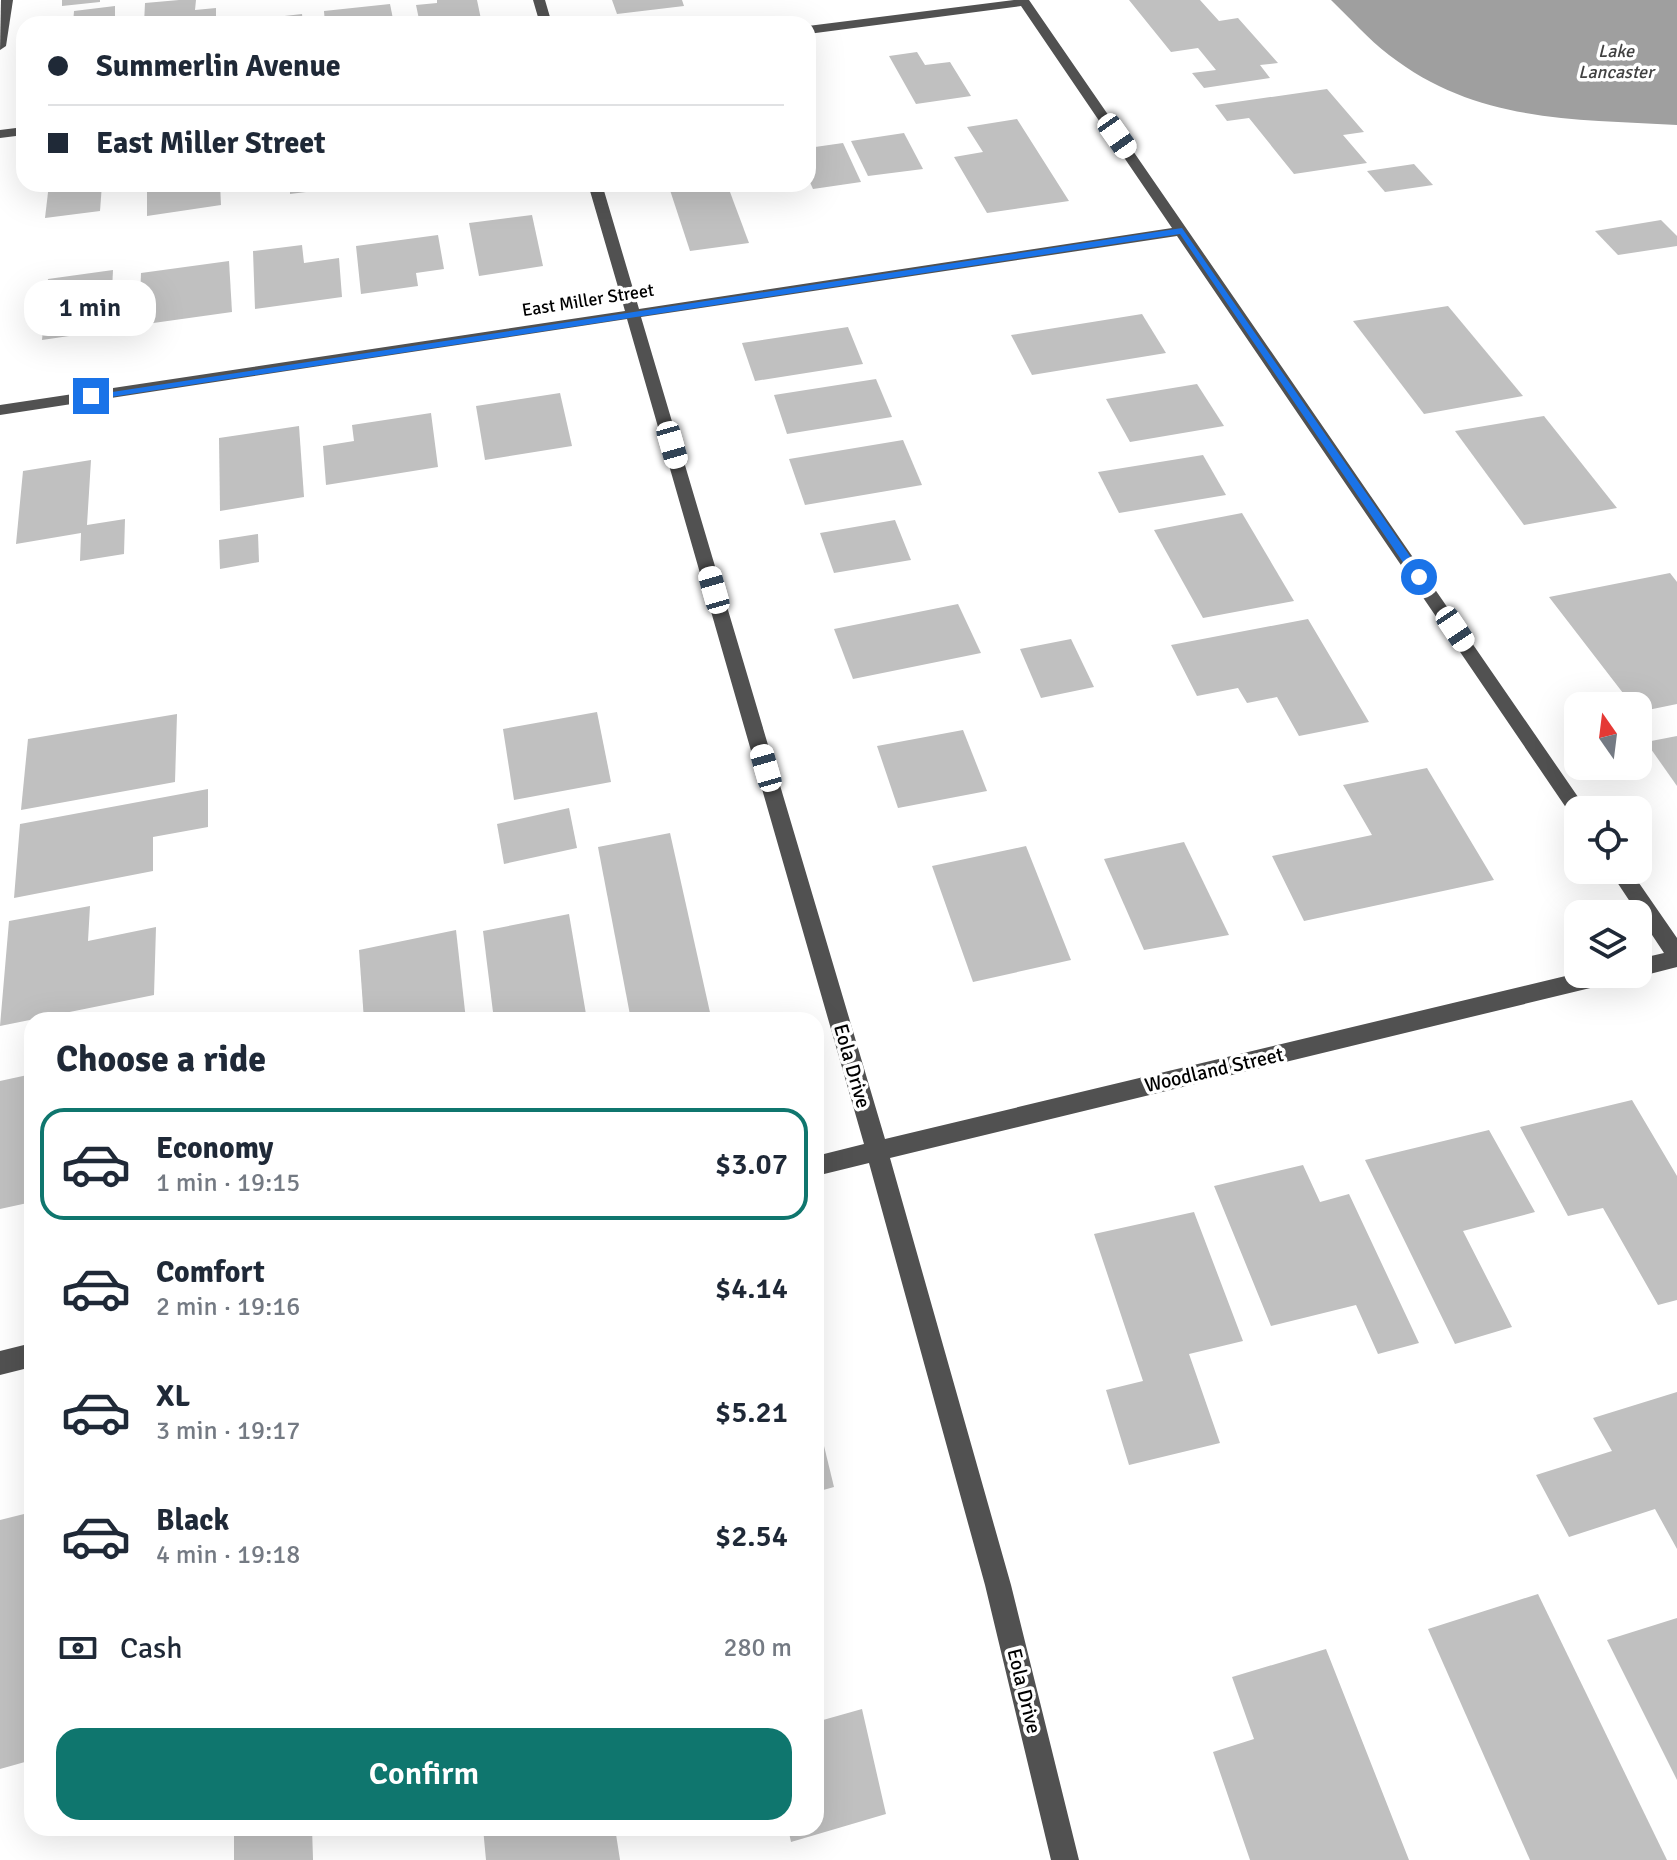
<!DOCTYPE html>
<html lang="en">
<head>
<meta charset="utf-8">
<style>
	:root { --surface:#fff; --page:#f6f6f7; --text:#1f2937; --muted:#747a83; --line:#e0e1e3; --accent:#0f766e }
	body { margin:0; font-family:Signika,sans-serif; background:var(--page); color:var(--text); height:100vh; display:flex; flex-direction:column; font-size:30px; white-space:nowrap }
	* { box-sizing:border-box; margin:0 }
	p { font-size:26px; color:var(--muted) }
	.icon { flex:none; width:44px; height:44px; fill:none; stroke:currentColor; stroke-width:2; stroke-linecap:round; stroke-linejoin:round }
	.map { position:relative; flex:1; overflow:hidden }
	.side { position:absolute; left:24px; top:1012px; width:800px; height:824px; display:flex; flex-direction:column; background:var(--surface); border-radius:24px; box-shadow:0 8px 32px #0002 }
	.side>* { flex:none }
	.top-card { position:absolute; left:16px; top:16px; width:800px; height:176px; border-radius:24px; box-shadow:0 8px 32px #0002; display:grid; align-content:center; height:176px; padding:0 32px; background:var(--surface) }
	.needle { width:52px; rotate:346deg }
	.fabs { position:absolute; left:1564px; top:692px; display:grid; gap:16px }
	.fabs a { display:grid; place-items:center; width:88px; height:88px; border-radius:16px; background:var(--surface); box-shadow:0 8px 32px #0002; font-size:40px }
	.end { position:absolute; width:36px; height:36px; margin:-18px; border:10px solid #1a73e8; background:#fff; box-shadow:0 0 0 4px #fff }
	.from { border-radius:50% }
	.bubble { position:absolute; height:56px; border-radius:24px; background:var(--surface); box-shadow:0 8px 32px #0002; font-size:26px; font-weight:600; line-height:56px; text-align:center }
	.car { position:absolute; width:24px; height:48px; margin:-24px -12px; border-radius:10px; box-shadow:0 0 6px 2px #0007; background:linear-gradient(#fff 24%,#345 0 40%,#fff 0 76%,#345 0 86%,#fff 0) }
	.top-card b { display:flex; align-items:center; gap:28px; height:76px; font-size:30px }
	.top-card b+b { border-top:2px solid var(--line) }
	.top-card i { width:20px; height:20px; background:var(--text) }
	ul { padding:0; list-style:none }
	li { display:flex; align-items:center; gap:24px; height:112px; margin:0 16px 12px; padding:0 16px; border:4px solid transparent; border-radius:24px }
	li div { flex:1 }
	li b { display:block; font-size:30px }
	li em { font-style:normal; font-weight:600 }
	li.active { border-color:var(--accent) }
	li>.icon { width:72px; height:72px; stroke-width:1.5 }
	h2 { padding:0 32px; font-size:36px; line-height:96px }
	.pay { display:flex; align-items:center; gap:20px; height:88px; padding:0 32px; font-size:30px }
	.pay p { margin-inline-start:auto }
	.primary-button { display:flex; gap:16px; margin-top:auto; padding:16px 32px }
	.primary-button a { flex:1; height:92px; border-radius:24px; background:var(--accent); color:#fff; font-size:32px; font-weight:600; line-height:92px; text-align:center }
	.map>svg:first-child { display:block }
	.water { fill:#9f9f9f }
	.building { fill:#c0c0c0 }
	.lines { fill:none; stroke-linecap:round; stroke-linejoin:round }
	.minor { fill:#515151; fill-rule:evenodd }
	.route { fill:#1a73e8 }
	.labels { text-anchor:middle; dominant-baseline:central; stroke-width:7; stroke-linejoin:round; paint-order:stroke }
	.far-water-label { font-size:18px; font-style:italic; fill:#404040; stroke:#fff }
	.far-street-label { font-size:18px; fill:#000; stroke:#fff }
	.street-label { font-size:20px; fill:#000; stroke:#fff }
</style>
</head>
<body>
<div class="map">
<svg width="1677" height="1860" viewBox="0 0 1677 1860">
	<rect width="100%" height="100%" fill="#fff"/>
	<path class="water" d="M1331 0H1677V125C1573 119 1477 123 1389 55 1368 39 1350 18 1331 0Z"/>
	<g class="building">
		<path d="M62 0H100V2L62 6Z"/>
		<path d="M179 0H196L195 10 216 8V24H144L145 3Z"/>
		<path d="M437 0H477L482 24H420L416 5 437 3Z"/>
		<path d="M612 0H682L684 6 617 14Z"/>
		<path d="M1129 0H1200L1219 21 1238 18 1278 63 1260 65 1270 78 1204 88 1192 73 1216 70 1198 48 1171 52Z"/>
		<path d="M390 4 394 24H325L324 11Z"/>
		<path d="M115 6V22L73 24 74 11Z"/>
		<path d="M302 14 303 24H240V21Z"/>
		<path d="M917 52 925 65 950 62 971 96 916 104 889 56Z"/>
		<path d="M1327 89 1364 132 1343 135 1367 163 1294 174 1249 118 1227 121 1215 105Z"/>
		<path d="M1017 119 1069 201 987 213 954 157 983 152 967 127Z"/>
		<path d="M904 133 923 169 868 176 851 141Z"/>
		<path d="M843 143 861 182 813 189 808 178V148Z"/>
		<path d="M1414 164 1433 185 1385 192 1367 171Z"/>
		<path d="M49 184H102L100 211 45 218Z"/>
		<path d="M147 184H220L221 205 147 216Z"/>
		<path d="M290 184H329L330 189 290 194Z"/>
		<path d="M668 184H727L749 243 690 251Z"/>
		<path d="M532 215 543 266 479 276 469 223Z"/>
		<path d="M1661 220 1677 236V246L1618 255 1595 231Z"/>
		<path d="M438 235 444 269 416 273 418 286 361 294 356 246Z"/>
		<path d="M302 245 304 263 339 258 342 297 255 309 253 251Z"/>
		<path d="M229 261 232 312 139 325 141 273Z"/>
		<path d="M113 270 110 330 42 340 48 279Z"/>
		<path d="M1448 306 1523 396 1424 414 1353 321Z"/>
		<path d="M1142 314 1166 353 1032 375 1011 335Z"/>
		<path d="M848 327 863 364 755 381 742 343Z"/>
		<path d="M876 379 892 417 787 434 774 395Z"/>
		<path d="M1197 384 1224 426 1130 442 1106 399Z"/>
		<path d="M560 393 572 446 485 460 476 406Z"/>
		<path d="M431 413 438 467 326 485 323 446 354 441 352 425Z"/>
		<path d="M1544 416 1617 508 1524 525 1455 431Z"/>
		<path d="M299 426 304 497 220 511 219 438Z"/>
		<path d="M903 440 922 485 805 505 789 459Z"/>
		<path d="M1203 455 1226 495 1119 513 1098 472Z"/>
		<path d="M91 460 87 525 125 519 124 554 80 561 81 533 16 544 23 471Z"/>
		<path d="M1242 513 1294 601 1203 618 1154 530Z"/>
		<path d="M895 520 911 560 834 573 820 533Z"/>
		<path d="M258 534 259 562 220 569 219 540Z"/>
		<path d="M1670 573 1677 582V704L1638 712V706H1633L1549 597Z"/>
		<path d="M958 604 981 653 853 679 834 629Z"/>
		<path d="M1308 619 1369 722 1299 736 1277 697 1247 703 1238 688 1197 696 1171 645Z"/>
		<path d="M1071 639 1094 687 1041 698 1020 649Z"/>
		<path d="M597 712 611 782 514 800 503 729Z"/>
		<path d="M177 714 175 782 21 810 28 739Z"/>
		<path d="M963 730 987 791 898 808 877 746Z"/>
		<path d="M1677 736V786L1646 742Z"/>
		<path d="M1427 768 1494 880 1304 921 1272 856 1372 835 1343 785Z"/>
		<path d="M208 789V827L153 837V871L14 898 20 824Z"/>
		<path d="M569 808 577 848 504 864 497 824Z"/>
		<path d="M670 833 711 1017 697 1020H631L598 847Z"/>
		<path d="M1184 842 1229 935 1144 950 1104 859Z"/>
		<path d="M1026 846 1071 960 973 982 932 866Z"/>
		<path d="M90 906 88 941 156 927 154 995 0 1026 9 921Z"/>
		<path d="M569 914 587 1020H494L483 931Z"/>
		<path d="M456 930 466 1020H364L359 950Z"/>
		<path d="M32 1074V1202L0 1209V1081Z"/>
		<path d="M1632 1100 1677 1176V1300L1658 1305 1603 1208 1568 1216 1520 1127Z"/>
		<path d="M1489 1130 1535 1212 1463 1231 1512 1327 1455 1344 1365 1160Z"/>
		<path d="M1303 1165 1320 1202 1349 1194 1419 1343 1378 1354 1356 1305 1271 1326 1214 1186Z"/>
		<path d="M1194 1212 1243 1341 1189 1354 1220 1443 1129 1465 1106 1390 1143 1381 1094 1234Z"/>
		<path d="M1677 1392V1549L1655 1509 1569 1537 1536 1475 1612 1451 1593 1418Z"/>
		<path d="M816 1413 834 1487 816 1492Z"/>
		<path d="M32 1512V1760L0 1769V1520Z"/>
		<path d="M1538 1594 1667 1860H1530L1428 1629Z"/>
		<path d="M1677 1618V1780L1607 1640Z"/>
		<path d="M1326 1649 1409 1860H1250L1213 1752 1254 1739 1232 1677Z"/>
		<path d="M862 1709 886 1814 791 1842 788 1828H816V1722Z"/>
		<path d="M234 1828H312L313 1860H234Z"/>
		<path d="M483 1828H615L620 1860H486Z"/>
	</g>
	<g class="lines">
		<g class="minor">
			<path d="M1 0H13L6 46 0 50Z"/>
			<path d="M533 0H545L552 24H540Z"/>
			<path d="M1014 0H1029L1587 810H1578V818L1571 815 1177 236 641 317 885 1139 1578 973 1621 974 1618 980 1611 983 890 1158 1011 1585 1079 1860H1051L985 1585 869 1163 816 1176V1156L864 1144 627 319 0 415V405L625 311 588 184H602L639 309 1172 228 1021 6 808 34V26Z"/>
			<path d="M24 127V135L0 138V130Z"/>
			<path d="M1609 870H1630L1677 938V967L1638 977 1631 974H1638V959L1664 953Z"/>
			<path d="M32 1343V1367L0 1375V1351Z"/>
		</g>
	</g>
	<path class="route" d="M1182 228 1423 575V580H1415L1180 234 91 400 86 396Z"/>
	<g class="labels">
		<g class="far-water-label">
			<text x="1616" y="51">Lake<tspan x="1616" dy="21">Lancaster</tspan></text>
		</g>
		<g class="far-street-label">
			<text transform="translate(588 300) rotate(-9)">East Miller Street</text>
		</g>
		<g class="street-label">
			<text transform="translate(852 1066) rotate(74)">Eola Drive</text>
			<text transform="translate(1214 1070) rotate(-13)">Woodland Street</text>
			<text transform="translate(1024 1691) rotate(76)">Eola Drive</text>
		</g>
	</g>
</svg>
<div class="fabs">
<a><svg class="needle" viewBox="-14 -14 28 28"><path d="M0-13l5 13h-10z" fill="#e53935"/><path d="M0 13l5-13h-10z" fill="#747a83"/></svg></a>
<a><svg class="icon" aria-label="locate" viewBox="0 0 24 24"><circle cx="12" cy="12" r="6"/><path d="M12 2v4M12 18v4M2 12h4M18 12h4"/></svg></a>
<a><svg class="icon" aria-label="layers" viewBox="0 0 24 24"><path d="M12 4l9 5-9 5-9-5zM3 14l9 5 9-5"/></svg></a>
</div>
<i class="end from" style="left:1419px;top:577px"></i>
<i class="end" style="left:91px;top:396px"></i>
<div class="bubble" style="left:24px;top:280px;width:132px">1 min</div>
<i class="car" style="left:1117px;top:136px;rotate:145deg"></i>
<i class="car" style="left:672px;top:445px;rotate:164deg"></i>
<i class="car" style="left:714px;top:590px;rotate:344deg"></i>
<i class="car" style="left:1455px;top:629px;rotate:146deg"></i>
<i class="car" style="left:766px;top:768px;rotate:344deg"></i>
<div class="top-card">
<b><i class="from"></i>Summerlin Avenue</b>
<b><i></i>East Miller Street</b>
</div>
<section class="side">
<h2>Choose a ride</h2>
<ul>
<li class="active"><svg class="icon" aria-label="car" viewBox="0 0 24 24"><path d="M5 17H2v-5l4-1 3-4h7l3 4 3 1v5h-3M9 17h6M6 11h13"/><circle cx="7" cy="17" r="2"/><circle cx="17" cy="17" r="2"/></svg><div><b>Economy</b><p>1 min · 19:15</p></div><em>$3.07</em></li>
<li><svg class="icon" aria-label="car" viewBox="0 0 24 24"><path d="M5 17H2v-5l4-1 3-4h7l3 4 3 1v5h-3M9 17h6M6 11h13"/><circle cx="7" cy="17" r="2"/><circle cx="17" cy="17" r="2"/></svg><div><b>Comfort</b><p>2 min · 19:16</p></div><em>$4.14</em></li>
<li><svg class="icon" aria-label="car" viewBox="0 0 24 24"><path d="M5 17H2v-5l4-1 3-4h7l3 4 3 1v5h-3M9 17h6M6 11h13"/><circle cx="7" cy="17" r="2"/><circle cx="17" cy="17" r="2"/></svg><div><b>XL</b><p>3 min · 19:17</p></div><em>$5.21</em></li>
<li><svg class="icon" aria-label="car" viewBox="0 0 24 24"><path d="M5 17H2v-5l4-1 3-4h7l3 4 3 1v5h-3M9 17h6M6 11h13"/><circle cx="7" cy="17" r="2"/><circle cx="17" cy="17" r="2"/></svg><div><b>Black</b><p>4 min · 19:18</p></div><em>$2.54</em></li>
</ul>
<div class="pay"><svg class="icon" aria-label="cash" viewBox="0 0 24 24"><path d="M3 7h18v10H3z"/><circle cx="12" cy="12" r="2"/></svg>Cash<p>280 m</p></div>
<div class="primary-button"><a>Confirm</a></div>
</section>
</div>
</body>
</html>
